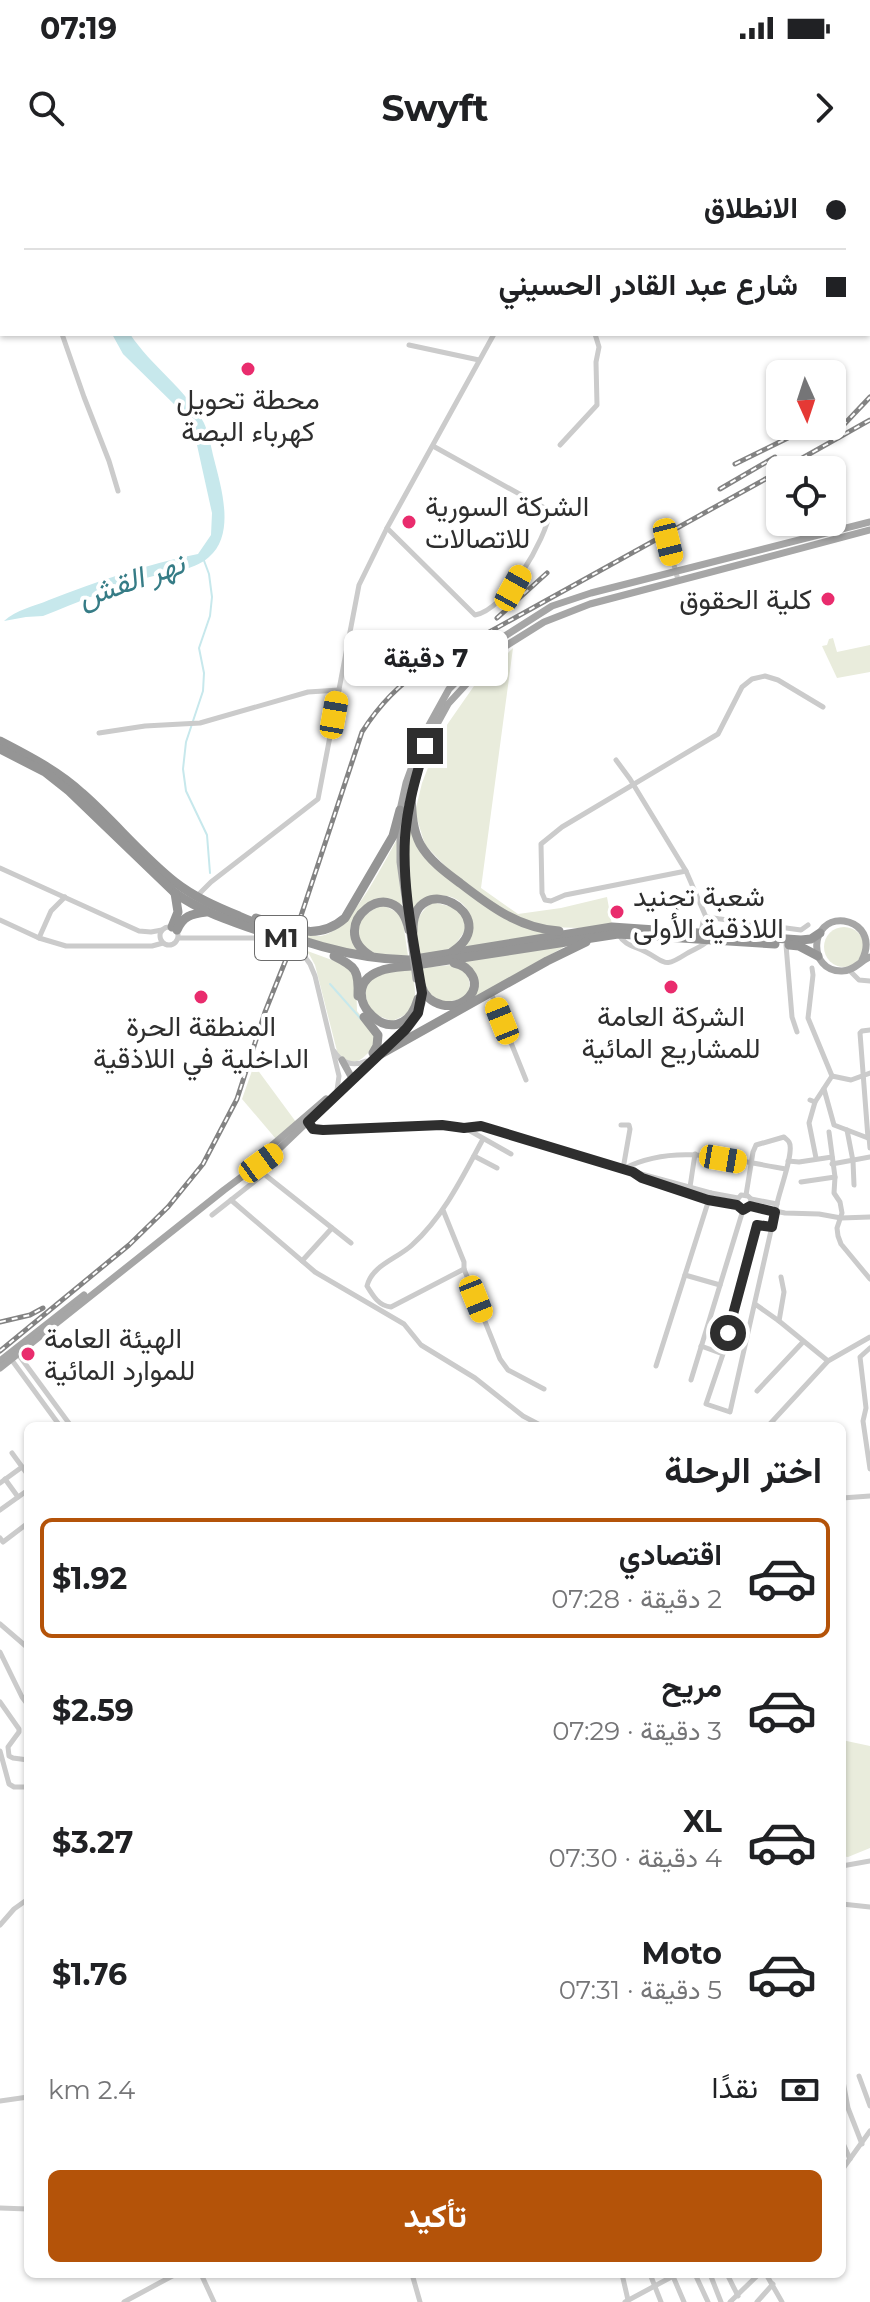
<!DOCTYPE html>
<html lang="ar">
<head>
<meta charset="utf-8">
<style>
	:root { --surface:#fff; --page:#f2f2f2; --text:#202124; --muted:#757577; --line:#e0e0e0; --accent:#b45309 }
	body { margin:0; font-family:Montserrat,Vazirmatn,sans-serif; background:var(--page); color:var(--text); direction:rtl; height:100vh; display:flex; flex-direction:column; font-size:30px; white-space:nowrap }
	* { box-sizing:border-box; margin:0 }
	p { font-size:26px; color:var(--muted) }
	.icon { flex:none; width:44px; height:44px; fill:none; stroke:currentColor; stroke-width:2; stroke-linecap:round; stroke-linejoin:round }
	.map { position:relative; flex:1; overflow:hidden; direction:ltr }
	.details { position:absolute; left:24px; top:1262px; width:822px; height:856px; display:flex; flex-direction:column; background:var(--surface); border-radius:12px; box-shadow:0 2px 6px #0004; direction:rtl }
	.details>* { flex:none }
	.guide { position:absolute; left:0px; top:0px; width:870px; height:176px; box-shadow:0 2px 6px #0004; direction:rtl; display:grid; align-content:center; height:176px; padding:0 24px; background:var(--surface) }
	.needle { width:52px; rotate:177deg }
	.fabs { position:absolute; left:766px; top:200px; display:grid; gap:16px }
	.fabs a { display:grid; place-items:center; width:80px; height:80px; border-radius:12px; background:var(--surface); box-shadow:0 2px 6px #0004; font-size:40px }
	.end { position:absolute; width:36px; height:36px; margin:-18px; border:10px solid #2e2e2e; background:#fff; box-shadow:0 0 0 4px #fff }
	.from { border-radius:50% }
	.bubble { position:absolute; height:56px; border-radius:12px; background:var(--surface); box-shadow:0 2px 6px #0004; font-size:26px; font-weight:700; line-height:56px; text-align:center; direction:rtl }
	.car { position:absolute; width:24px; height:48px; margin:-24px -12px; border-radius:10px; box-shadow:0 0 6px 2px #0007; background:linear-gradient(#f5c518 24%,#345 0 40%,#f5c518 0 76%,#345 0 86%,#f5c518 0) }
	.guide b { display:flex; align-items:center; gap:28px; height:76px; font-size:30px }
	.guide b+b { border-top:2px solid var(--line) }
	.guide i { width:20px; height:20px; background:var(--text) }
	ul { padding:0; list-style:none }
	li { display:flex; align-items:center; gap:24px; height:120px; margin:0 16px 12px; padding:0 8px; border:4px solid transparent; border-radius:12px }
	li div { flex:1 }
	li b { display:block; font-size:30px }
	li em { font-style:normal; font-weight:700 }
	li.selected { border-color:var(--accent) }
	li>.icon { width:72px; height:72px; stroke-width:1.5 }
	h2 { padding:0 24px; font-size:36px; line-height:96px }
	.pay { display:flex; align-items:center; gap:20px; height:88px; padding:0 24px; font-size:30px }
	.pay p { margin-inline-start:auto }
	.button { display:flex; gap:16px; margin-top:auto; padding:16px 24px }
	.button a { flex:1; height:92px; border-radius:12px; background:var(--accent); color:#fff; font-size:32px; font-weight:700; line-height:92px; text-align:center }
	.status { display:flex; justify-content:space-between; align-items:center; height:56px; padding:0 40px; background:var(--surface); direction:ltr }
	.status svg { height:22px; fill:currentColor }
	header { display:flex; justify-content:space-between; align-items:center; height:104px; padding:0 24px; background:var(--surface); font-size:36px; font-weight:700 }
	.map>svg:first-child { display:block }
	.green { fill:#e9ecdc }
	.water { fill:#c7e8ec }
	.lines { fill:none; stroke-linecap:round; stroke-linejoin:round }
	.stream { stroke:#c7e8ec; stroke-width:2 }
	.minor { stroke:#cbcbcb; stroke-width:5 }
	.major { stroke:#a6a6a6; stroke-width:7 }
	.highway { stroke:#959595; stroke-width:9 }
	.rail-casing { stroke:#838383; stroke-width:5 }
	.rail { stroke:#fff; stroke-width:2; stroke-dasharray:6; stroke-linecap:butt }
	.major-bridge { stroke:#a6a6a6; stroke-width:7 }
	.route { stroke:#2e2e2e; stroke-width:10 }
	.poi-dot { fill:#e92c6d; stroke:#fff; stroke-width:3 }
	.labels { text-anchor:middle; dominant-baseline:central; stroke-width:8; stroke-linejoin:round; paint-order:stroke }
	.shield { fill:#fff; stroke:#6d6d6d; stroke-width:2 }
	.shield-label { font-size:26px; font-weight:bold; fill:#2e2e2e }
	.poi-label { font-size:28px; fill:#2e2e2e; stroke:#fff }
	.water-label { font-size:30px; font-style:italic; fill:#367c86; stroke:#fff }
</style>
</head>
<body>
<div class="status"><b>07:19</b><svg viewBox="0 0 49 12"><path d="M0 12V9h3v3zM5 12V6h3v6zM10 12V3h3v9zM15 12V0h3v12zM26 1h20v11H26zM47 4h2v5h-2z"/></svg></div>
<header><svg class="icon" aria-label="forward" viewBox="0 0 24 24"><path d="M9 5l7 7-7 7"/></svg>Swyft<svg class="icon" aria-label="search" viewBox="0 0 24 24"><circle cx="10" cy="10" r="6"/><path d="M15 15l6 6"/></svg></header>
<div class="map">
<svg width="870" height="2142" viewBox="0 0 870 2142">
	<rect width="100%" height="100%" fill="#fff"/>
	<g class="green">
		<path d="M833 478 837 492 870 485V512L837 518 822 486 827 485 829 479Z"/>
		<path d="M513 488 481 728 518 754 561 748 607 737 612 765 579 768 550 767 521 760 505 752 450 711 425 685 415 652 422 623 442 572 474 526Z"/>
		<path d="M409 658 416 680 489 749 511 762 557 774 460 789C463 781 468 773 470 764 473 749 456 734 441 736 432 737 421 748 413 754L407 698Z"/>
		<path d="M399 676 398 707 402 746 368 743C350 758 343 773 360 793L341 789 270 765C285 769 303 776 319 776 350 775 384 701 399 676Z"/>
		<path d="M432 742 461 749 466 769 453 788 419 796C416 770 411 760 432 742Z"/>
		<path d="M385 746 402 755 408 796 369 793 358 778V760L377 747Z"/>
		<circle cx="844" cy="787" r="20"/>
		<path d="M571 783 468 841 476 827 460 801Z"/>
		<path d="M302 789 351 807 356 819 357 851 374 872V887C361 900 356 908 338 895L315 805 309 794Z"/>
		<path d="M451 805 466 811C476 837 465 840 441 842L424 829 421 808Z"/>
		<path d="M412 809C416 837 421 850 392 861L371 853C369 847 366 840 366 834 364 810 397 811 412 809Z"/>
		<path d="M254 905 296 962 276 979 242 939Z"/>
		<path d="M842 1580 870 1586V1688L848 1697 842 1696Z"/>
	</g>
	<path class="water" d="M112 174H130C151 206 186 229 204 263 209 274 211 287 214 299 221 327 236 374 209 397 192 412 166 412 146 418 111 427 77 443 43 456L26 457 4 461C17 449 33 447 49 440 98 421 147 404 198 394L211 375 212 353 195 276 182 252 123 194Z"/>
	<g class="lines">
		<g class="stream">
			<path d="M203 398 209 414 212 437 210 456 199 488 204 513 203 531 186 582 183 609 186 631 207 675 210 713"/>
			<path d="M330 824 361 859"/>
		</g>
		<g class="minor">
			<path d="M287 0 288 2"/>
			<path d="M541 0 542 2"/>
			<path d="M591 0V2"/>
			<path d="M838 0V2"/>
			<path d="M846 0V2"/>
			<path d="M377 2 388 0"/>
			<path d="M0 44 2 43"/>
			<path d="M868 110H870"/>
			<path d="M868 167 870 172"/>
			<path d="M62 174 84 237 109 301 118 331"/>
			<path d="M409 185 479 200"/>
			<path d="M560 285 597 245 596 202 599 187 595 174"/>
			<path d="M387 368 475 455C505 450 546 380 550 351L433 286"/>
			<path d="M668 382 678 420"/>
			<path d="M99 573 145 566 200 563 308 532 339 530"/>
			<path d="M616 600 630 619 686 711 706 757 703 762 701 773"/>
			<path d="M0 708 139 771 151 772 162 770"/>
			<path d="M686 711 565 735 551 741 545 740 542 733 541 684 562 667 718 574 742 527 752 519 765 516 778 520 823 547"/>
			<path d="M198 735 211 722 318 639 359 425 387 368 494 174"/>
			<path d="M706 757 801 770 808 765"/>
			<path d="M0 760 39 778 66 786H152L163 783"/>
			<circle cx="169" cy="776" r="9"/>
			<path d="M619 775C625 786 635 786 646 792 667 803 664 808 686 794 694 789 702 787 709 780"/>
			<path d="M39 778 51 751 65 737"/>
			<path d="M179 778H258L302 793 310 804 315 816 339 916 337 930"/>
			<path d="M786 785 792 857 797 872"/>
			<path d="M812 808 813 815 808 858 832 916"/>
			<path d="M849 810 859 820 870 821"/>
			<path d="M491 833 526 920"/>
			<path d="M334 891C341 903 353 907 366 901"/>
			<path d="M824 929 834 965 868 978"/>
			<path d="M810 940 815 942 832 916 851 920 870 913"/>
			<path d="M815 942 809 963 816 998"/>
			<path d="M308 962 313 969 323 970 481 966 623 1009C675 982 731 1000 786 1009"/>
			<path d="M621 965H629L630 969 623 1009 711 1033 738 1038"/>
			<path d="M465 968 511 994"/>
			<path d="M847 970 853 1001 854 1025"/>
			<path d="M869 977 870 988"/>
			<path d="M868 978 860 873 862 871 870 870"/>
			<path d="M474 996 497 1008"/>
			<path d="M788 1001 799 1002 832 997"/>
			<path d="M832 1004 870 997"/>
			<path d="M635 1013 642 1018 708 1040 737 1045 743 1050 750 1046 751 1039 748 1036 741 1035 737 1040V1045"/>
			<path d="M835 1017 834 1033 840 1042 842 1053 837 1068 838 1076 841 1084 870 1119"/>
			<path d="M801 1022 835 1017 829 972"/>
			<path d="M690 1027 695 994"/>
			<path d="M746 1035 753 992 756 985 784 977C786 979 788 980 789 982 795 991 779 1032 777 1044L730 1252 706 1244 723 1194 757 1065 772 1067"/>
			<path d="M751 1039 777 1044"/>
			<path d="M231 1040 315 1112 404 1164 421 1185 475 1218 523 1256 542 1266"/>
			<path d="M750 1046 785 1053 819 1054 841 1058 870 1057"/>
			<path d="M443 1050 464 1102V1109L391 1147C379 1146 373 1136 367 1126 372 1105 397 1099 412 1085 444 1056 463 1016 483 979"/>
			<path d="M212 1055 264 1014 351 1083"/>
			<path d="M302 1101 332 1068"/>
			<path d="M464 1109 500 1199 508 1210 544 1229"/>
			<path d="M685 1115 720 1125"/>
			<path d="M755 1144 779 1161 828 1201"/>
			<path d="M779 1161 784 1132 781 1117"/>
			<path d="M701 1186 723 1194"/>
			<path d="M870 1188 860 1197 866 1248 863 1261 870 1309"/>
			<path d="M18 1194 71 1266"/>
			<path d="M11 1199 60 1266"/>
			<path d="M656 1206 711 1033"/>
			<path d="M691 1220 743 1050"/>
			<path d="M757 1231 803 1182"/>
			<path d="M768 1266 828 1201 870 1177"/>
			<path d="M12 1293 28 1315"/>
			<path d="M5 1319 18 1337"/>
			<path d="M0 1323 22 1307"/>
			<path d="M842 1338 870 1336"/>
			<path d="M0 1350 28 1330"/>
			<path d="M0 1378 3 1382 28 1363"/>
			<path d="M0 1464 28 1488"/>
			<path d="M0 1492 22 1537 28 1545"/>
			<path d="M0 1542 19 1569V1572L8 1587 9 1596 13 1598 28 1600"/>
			<path d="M0 1591 9 1624 14 1627H28"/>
			<path d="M842 1706 870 1701"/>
			<path d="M842 1744 870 1747"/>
			<path d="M0 1765 14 1749 28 1739"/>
			<path d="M842 1916 848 1948 862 1984"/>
			<path d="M859 1916 870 1946"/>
			<path d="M0 1941 28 1937"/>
			<path d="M842 1981 850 1999"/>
			<path d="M842 2010 870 1971"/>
			<path d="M0 2048 28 2049"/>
			<path d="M201 2114 214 2142"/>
			<path d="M412 2114 420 2142"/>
			<path d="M622 2114 628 2140"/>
			<path d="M650 2114 661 2142"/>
			<path d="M672 2114 684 2142"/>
			<path d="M695 2114 708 2142"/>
			<path d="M710 2114 721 2142"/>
			<path d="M727 2114 738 2136"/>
			<path d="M766 2114 782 2142"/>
			<path d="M124 2142 176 2114"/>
			<path d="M625 2142 677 2114"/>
			<path d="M730 2142 759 2114"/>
			<path d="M757 2142 773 2124"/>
		</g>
		<g class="major">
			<path d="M406 715 405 678 407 656 425 586 448 544 496 492 544 462 590 444 870 370"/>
			<path d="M411 781 400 702V650L406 623 423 576 449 529 497 481 552 446 591 433 870 362"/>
			<path d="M862 800C867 790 868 779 861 770 857 765 850 762 844 761 809 757 807 812 842 811 854 811 860 801 870 797"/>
			<path d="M342 900 353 920"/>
			<path d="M248 1006 326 939"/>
			<path d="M0 1201 84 1135"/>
			<path d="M0 1208 224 1030 279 989 413 861 422 843 420 818"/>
		</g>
		<g class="highway">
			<path d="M0 581C29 596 58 611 82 633 114 661 141 695 175 722 194 737 217 747 239 756 294 780 350 799 409 800L612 767 801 780 811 779 820 773"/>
			<path d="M0 589 45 612 69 631 175 733C202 752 231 761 262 772"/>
			<path d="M411 635C412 652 412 668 420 684 429 700 445 712 460 723 491 747 519 768 559 771"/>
			<path d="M256 758C288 767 316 783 345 758L393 676 400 650"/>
			<path d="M172 767 178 752 175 733"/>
			<path d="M177 770C183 756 191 754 206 752"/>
			<path d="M413 772C411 705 507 755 452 792"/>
			<path d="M789 785 799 786 818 796"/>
			<path d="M334 796C356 807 359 810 358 836"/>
			<path d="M371 796C322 767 396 707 409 770"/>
			<path d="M416 805 618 774 775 784"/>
			<path d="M411 806C401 807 389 807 380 811 328 830 399 903 418 839"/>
			<path d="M421 825C427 847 455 852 469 837 482 823 470 806 454 803"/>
			<path d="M364 857 378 875 377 886 373 893"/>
			<path d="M379 895 547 801 586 782"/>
		</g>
		<g class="rail-casing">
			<g id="rail">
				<path d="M834 275 870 237"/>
				<path d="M735 304 798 273"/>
				<path d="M781 310 870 260"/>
				<path d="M720 329 775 297"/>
				<path d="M497 458 547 413"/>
				<path d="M0 1162 30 1155 43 1148"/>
				<path d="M0 1191 129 1085 168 1047 203 1004 237 939 265 852 289 792 362 572C379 545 399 524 426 507L780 311"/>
			</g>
		</g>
		<use href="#rail" class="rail"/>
		<path class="major-bridge" d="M411 781 416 819"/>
	</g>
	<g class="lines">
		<path class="route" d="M425 586C416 616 407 646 405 678 402 729 414 783 422 833L418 853 406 869 308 962 313 969 323 970 442 965 464 968 481 966 633 1012 642 1018 708 1040 737 1045 743 1050 750 1046 775 1052 772 1067 757 1065 728 1173"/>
	</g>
	<g class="poi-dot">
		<circle cx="248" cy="209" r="8"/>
		<circle cx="409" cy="362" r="8"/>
		<circle cx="828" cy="439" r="8"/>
		<circle cx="617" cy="752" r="8"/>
		<circle cx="671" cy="827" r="8"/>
		<circle cx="201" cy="837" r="8"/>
		<circle cx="28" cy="1194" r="8"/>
	</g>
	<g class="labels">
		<rect class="shield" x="255" y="756" width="52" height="44" rx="6"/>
		<g class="shield-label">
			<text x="281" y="778">M1</text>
		</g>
		<g class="poi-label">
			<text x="248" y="239">محطة تحويل<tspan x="248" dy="32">كهرباء البصة</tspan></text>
			<text x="425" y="346" text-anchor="start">الشركة السورية<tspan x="425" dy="32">للاتصالات</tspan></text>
			<text x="812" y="439" text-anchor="end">كلية الحقوق</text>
			<text x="633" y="736" text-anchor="start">شعبة تجنيد<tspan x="633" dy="32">اللاذقية الأولى</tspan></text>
			<text x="671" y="856">الشركة العامة<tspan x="671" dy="32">للمشاريع المائية</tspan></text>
			<text x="201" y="866">المنطقة الحرة<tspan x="201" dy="32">الداخلية في اللاذقية</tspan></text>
			<text x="44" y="1178" text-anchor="start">الهيئة العامة<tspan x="44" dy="32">للموارد المائية</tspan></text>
		</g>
		<g class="water-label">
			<text transform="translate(131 420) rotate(-19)">نهر القش</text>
		</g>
	</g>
</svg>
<div class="fabs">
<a><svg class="needle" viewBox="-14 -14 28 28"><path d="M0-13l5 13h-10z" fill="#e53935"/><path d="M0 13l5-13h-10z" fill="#757577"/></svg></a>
<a><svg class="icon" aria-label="locate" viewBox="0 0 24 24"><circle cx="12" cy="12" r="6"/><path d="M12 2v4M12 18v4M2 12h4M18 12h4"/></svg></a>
</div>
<i class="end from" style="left:728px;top:1173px"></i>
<i class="end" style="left:425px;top:586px"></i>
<div class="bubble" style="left:344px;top:470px;width:164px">7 دقيقة</div>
<i class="car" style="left:668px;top:382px;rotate:166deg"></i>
<i class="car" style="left:513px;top:428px;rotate:29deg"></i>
<i class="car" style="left:334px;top:555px;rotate:10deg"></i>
<i class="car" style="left:502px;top:861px;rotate:338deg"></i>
<i class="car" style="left:723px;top:999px;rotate:100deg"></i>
<i class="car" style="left:261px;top:1003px;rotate:54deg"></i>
<i class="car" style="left:476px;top:1139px;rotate:158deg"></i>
<div class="guide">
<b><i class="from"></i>الانطلاق</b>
<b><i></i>شارع عبد القادر الحسيني</b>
</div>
<section class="details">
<h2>اختر الرحلة</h2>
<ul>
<li class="selected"><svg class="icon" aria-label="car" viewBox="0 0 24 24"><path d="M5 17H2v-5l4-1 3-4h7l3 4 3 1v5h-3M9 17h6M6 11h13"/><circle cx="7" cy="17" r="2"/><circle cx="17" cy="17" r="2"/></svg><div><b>اقتصادي</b><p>2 دقيقة · 07:28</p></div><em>$1.92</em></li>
<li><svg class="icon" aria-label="car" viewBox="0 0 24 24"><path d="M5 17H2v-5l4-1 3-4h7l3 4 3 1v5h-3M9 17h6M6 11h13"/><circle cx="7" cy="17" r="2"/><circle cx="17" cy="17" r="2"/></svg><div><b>مريح</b><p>3 دقيقة · 07:29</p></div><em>$2.59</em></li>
<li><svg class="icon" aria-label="car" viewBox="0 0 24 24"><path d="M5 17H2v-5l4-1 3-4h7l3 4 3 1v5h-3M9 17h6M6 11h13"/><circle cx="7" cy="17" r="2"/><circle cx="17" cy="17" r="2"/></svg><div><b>XL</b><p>4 دقيقة · 07:30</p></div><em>$3.27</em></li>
<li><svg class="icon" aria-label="car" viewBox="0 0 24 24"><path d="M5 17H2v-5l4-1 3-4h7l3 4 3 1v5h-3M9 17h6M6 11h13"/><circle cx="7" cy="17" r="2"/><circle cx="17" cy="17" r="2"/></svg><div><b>Moto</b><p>5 دقيقة · 07:31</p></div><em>$1.76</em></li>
</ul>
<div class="pay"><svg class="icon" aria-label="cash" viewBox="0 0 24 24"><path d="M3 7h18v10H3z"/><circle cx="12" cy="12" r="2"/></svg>نقدًا<p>2.4 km</p></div>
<div class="button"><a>تأكيد</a></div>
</section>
</div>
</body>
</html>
